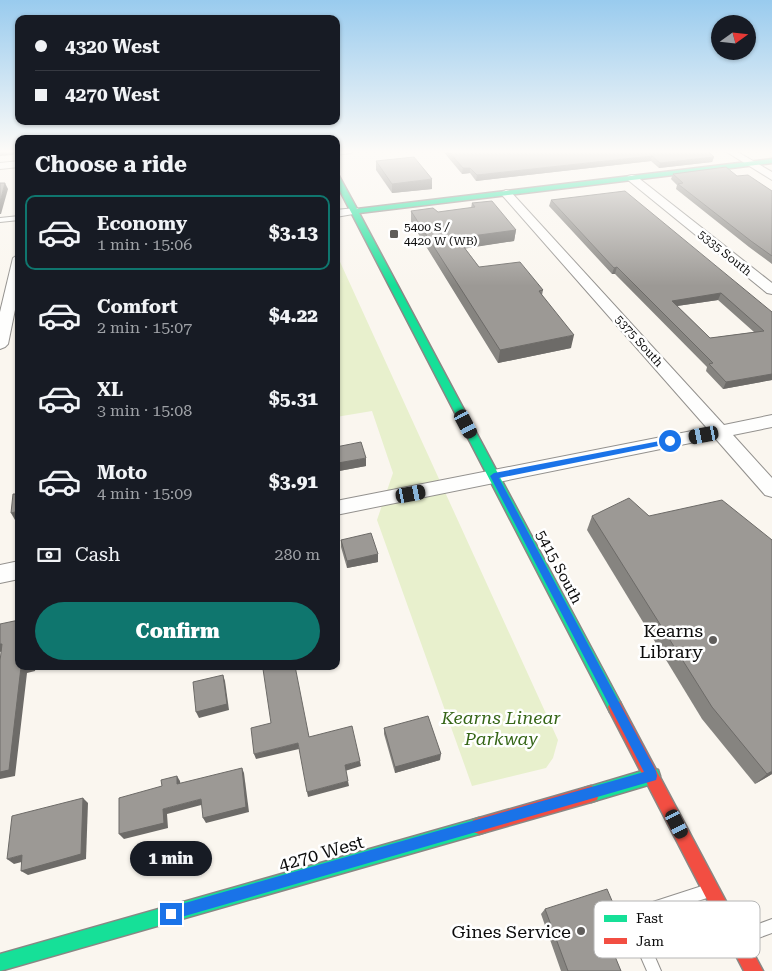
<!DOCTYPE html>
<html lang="en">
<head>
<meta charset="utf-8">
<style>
	:root { --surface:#171b24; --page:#20242c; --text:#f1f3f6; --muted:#9ea1a6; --line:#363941; --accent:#0f766e }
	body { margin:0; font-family:"Roboto Serif",serif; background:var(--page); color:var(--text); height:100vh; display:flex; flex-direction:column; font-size:19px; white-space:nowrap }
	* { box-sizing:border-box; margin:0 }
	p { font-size:16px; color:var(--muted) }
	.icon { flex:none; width:28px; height:28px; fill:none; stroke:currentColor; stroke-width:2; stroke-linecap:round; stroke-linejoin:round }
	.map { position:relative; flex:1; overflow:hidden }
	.panel { position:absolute; left:15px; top:135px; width:325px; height:535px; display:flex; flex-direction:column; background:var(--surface); border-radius:10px; box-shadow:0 1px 4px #0004 }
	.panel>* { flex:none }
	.hud { position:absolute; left:15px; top:15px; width:325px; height:110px; border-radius:10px; box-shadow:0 1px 4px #0004; display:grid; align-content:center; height:110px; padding:0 20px; background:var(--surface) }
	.needle { width:32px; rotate:75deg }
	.tools { position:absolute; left:711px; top:15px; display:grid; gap:10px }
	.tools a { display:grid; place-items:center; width:45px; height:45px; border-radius:50%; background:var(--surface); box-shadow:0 1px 4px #0004; font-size:25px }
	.end { position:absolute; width:22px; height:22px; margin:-11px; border:6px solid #1a73e8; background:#fff; box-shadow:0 0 0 2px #fff }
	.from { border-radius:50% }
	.bubble { position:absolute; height:35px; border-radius:18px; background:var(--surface); box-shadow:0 1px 4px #0004; font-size:16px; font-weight:800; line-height:35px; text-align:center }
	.car { position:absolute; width:15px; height:30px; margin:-15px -8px; border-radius:6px; box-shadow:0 0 4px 1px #0007; background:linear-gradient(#222 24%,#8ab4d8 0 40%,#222 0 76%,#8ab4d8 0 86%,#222 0) }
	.hud b { display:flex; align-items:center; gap:18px; height:48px; font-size:19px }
	.hud b+b { border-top:1px solid var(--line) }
	.hud i { width:12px; height:12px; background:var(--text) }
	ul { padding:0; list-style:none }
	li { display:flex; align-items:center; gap:15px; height:75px; margin:0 10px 8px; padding:0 10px; border:2px solid transparent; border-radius:10px }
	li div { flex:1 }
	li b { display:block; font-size:19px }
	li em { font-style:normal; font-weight:800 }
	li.current { border-color:var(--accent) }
	li>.icon { width:45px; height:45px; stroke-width:1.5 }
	h2 { padding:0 20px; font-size:22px; line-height:60px }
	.pay { display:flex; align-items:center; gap:12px; height:55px; padding:0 20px; font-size:19px }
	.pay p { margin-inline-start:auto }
	.action { display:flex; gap:10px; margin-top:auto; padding:10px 20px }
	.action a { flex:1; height:58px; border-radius:30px; background:var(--accent); color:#fff; font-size:20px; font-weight:800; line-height:58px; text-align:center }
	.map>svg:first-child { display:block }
	.green { fill:#e8f0cd }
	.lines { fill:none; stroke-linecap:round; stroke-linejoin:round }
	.lane-casing { stroke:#93918e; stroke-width:2 }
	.street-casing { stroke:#93918e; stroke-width:2 }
	.fast-casing { stroke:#898784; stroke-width:3 }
	.jam-casing { stroke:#898784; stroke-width:3 }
	.lane { fill:#fefefd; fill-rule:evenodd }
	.street { fill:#fefefd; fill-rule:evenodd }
	.fast { fill:#16e098; fill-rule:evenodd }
	.jam { fill:#f24e42; fill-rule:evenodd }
	.wall { fill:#868480; fill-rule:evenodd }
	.shaded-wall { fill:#6d6b68 }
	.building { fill:#9c9995; stroke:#6d6b68; fill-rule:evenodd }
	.route { fill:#1a73e8 }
	.poi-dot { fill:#5f5d5b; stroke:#fff; stroke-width:2 }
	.labels { text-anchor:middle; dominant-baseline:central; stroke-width:5; stroke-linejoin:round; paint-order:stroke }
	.far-poi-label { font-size:12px; fill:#0b0b0b; stroke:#fff; text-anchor:start }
	.far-street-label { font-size:12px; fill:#0b0b0b; stroke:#fff }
	.street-label { font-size:15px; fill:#0b0b0b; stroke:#fff }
	.near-poi-label { font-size:18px; fill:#0b0b0b; stroke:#fff; text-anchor:end }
	.near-park-label { font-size:18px; font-style:italic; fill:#366618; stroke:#fff }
	.near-street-label { font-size:18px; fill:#0b0b0b; stroke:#fff }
	.key { fill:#fff; stroke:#b6b6b6; stroke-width:1 }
	.key-label { font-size:14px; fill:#0b0b0b }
</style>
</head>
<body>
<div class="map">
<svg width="772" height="971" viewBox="0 0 772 971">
	<rect width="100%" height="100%" fill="#faf6ef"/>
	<path class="green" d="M336 253 558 740 553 758 546 768 472 786 377 520 393 473 372 411 336 417Z"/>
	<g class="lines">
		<g class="lane-casing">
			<g id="lane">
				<path d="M19 216V220L0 222V218Z"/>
				<path d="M702 886 707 888 709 893 707 898 639 920 661 971H647L623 916 625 911Z"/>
				<path d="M772 919V933L747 942 742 940 740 935 742 930Z"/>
			</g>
		</g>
		<g class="street-casing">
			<g id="street">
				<path d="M336 151H352L351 153 336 155Z"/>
				<path d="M725 151H736L772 172V180Z"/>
				<path d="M19 161V167L0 169V163Z"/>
				<path d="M632 175 636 176 772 283V294L767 293 628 180 627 178 628 176Z"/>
				<path d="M506 190 510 191 724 425 772 415V427L733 435 772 478V497L765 495 715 438 336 515V501L707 428 502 195 500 193Z"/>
				<path d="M355 208 359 209 361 211 359 213 336 217V210Z"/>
				<path d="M19 254V290L8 344 5 347 0 349V312L13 258Z"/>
				<path d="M19 561V579L0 583V565Z"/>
			</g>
		</g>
		<g class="fast-casing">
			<g id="fast">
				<path d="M772 159V163L359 213 620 702 622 707 620 712 615 714 610 712 336 183V174L339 176 357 209Z"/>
				<path d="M652 768 658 770 660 776 658 782 591 802 585 800 583 794 585 788Z"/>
				<path d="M479 818 485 820 487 826 485 832 479 834 0 971V954Z"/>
			</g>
		</g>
		<g class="jam-casing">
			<g id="jam">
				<path d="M615 700 620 702 763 971H744L610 712 608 707 610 702Z"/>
				<path d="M591 786 597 788 599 794 597 800 591 802 479 834 473 832 471 826 473 820 479 818Z"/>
			</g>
		</g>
		<use href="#lane" class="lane"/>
		<use href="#street" class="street"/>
		<use href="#fast" class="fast"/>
		<use href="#jam" class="jam"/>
	</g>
	<g class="wall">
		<path d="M442 150H711L709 152 714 157 712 162 659 168 651 161 476 181 470 173 462 174Z"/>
		<path d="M376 161 432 189 392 193 376 170Z"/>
		<path d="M673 174 737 176 772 191V264L749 247 676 189 677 185 671 179Z"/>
		<path d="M551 200 772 312V380L723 389 706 371 707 367 615 274H612L549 206ZM718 300 754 332 710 338 677 306Z"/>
		<path d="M472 203 516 230 514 241 465 248 479 267 543 290 542 295 571 348 498 363 411 222V211L438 212 471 208Z"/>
		<path d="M336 447 366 466 339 471 336 463Z"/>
		<path d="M592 516 772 774 755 784 702 719 587 530Z"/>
		<path d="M341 540 378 554V562L347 568 341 547Z"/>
		<path d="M384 728 440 760 395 773 384 734Z"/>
		<path d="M545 909 630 943 623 948 612 951 621 971H561L541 914Z"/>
	</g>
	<g class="shaded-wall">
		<path d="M0 150H16L13 155 0 156Z"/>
		<path d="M652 156 651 161 476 181 477 175Z"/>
		<path d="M714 157 712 162 659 168 660 163Z"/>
		<path d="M463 168H470V173L462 174Z"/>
		<path d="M432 179V189L392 193V184Z"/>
		<path d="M5 183 8 189 1 214H0V202Z"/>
		<path d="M516 230 514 241 456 250 457 238Z"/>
		<path d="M617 267 615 274H612L614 268Z"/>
		<path d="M721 293 718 300 670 307 672 301Z"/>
		<path d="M574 335 571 348 498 363 500 350Z"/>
		<path d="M772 374V380L723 389 726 382Z"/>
		<path d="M366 458V466L339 471 338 463Z"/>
		<path d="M19 511V519L15 520 11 513Z"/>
		<path d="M378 554V562L347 568V561Z"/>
		<path d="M0 644H2L8 650 0 652Z"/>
		<path d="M23 666H36L35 671 27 673 15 776 0 779V772L21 667Z"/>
		<path d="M223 675 225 681 229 710 199 718 196 712Z"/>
		<path d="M298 743 299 749 256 759 254 754Z"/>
		<path d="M441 754 440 760 395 773V767Z"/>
		<path d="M360 761 361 766 345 771V765Z"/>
		<path d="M242 768 244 773 249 812 206 823 203 818Z"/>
		<path d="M772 771V774L755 784 767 774Z"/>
		<path d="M177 776 180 781 181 790 177 784Z"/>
		<path d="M348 781 349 786 308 797 307 792Z"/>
		<path d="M83 798 88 803 86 859 28 875 21 871Z"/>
		<path d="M201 799 205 804 167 814 168 828 124 839 119 834 163 809Z"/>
		<path d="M22 855 29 860 14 864 7 859Z"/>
		<path d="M630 943 623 948 605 954 612 949Z"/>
	</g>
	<g class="building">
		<path d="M447 150H707L714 157 660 163 652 156 477 175 470 168H463Z"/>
		<path d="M414 157 432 179 392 184 376 161Z"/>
		<path d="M726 167 737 176 748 175 772 191V256L751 241 678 184 683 183 673 174Z"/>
		<path d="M0 183H5L0 202Z"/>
		<path d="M625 191 772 312V374L726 382 709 364 713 363 617 267 614 268 551 200ZM721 293 764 331 710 338 672 301Z"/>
		<path d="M492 201 516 230 457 238 479 267 520 262 543 290 539 291 542 295 574 335 500 350 411 211 433 208 438 212 475 207 472 203Z"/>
		<path d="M18 437 19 453H16Z"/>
		<path d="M361 442 366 458 338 463 336 457V447Z"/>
		<path d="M19 480V511L11 513 13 494H17Z"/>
		<path d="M629 498 649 516 722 500 772 540V771L767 774 712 707 592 516Z"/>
		<path d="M371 533 378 554 347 561 341 540Z"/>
		<path d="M19 620V666H23L21 667 9 770 0 772V661L2 644H0V624Z"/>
		<path d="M273 666H295L309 737 352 726 360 761 345 765 348 781 307 792 298 743 254 754 251 728 271 723 263 669Z"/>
		<path d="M223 675 227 704 196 712 193 682Z"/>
		<path d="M428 716 441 754 395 767 384 728Z"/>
		<path d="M242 768 246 807 203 818 201 799 163 809 164 823 119 834V798L162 786 161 780 177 776V784Z"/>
		<path d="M83 798 81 854 21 871 22 855 7 859 12 816Z"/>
		<path d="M607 889 630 943 612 949 621 971H568L545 909Z"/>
	</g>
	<linearGradient id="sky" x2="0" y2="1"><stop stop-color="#99cbee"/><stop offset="0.53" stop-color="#fdfbf8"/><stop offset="1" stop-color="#fdfbf8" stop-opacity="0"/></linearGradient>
	<rect width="772" height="286" fill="url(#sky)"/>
	<path class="route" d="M670 439 673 440V443L499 478 656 771 657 776 656 780 171 920 166 918 165 914 166 909 171 907 644 772 490 476 494 473Z"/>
	<g class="poi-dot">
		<rect x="389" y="229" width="10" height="10" rx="2.5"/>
		<circle cx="713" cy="640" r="5"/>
		<circle cx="581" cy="931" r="5"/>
	</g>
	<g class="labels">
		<g class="far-poi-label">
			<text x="404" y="227">5400 S /<tspan x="404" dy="14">4420 W (WB)</tspan></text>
		</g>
		<g class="far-street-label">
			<text transform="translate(725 253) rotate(39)">5335 South</text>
			<text transform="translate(639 341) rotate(48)">5375 South</text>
		</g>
		<g class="street-label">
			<text transform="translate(559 567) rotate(62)">5415 South</text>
		</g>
		<g class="near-poi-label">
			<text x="703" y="630">Kearns<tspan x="703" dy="21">Library</tspan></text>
			<text x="571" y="931">Gines Service</text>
		</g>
		<g class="near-park-label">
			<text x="501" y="717">Kearns Linear<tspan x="501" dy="21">Parkway</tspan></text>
		</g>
		<g class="near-street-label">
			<text transform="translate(321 853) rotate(-16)">4270 West</text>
		</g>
	</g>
	<rect x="594" y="901" width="166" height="57" rx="8" class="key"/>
	<rect x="604" y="915" width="23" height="7" fill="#16e098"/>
	<rect x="604" y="938" width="23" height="6" fill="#f24e42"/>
	<g class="key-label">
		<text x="636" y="923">Fast</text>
		<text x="636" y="946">Jam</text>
	</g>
</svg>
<div class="tools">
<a><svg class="needle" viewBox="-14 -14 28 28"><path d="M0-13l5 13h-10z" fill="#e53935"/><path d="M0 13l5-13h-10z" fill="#9ea1a6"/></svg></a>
</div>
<i class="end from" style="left:670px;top:441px"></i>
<i class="end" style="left:171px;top:914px"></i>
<div class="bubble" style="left:130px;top:841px;width:82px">1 min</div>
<i class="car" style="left:466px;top:424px;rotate:152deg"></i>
<i class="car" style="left:704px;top:435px;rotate:259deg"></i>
<i class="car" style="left:411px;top:494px;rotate:79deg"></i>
<i class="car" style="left:677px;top:824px;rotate:153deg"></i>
<div class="hud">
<b><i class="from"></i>4320 West</b>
<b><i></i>4270 West</b>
</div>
<section class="panel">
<h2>Choose a ride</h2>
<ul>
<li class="current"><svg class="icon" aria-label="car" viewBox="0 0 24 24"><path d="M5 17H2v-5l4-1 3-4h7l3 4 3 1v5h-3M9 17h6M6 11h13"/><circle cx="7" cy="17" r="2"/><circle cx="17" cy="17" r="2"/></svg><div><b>Economy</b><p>1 min · 15:06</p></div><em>$3.13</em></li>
<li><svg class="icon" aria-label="car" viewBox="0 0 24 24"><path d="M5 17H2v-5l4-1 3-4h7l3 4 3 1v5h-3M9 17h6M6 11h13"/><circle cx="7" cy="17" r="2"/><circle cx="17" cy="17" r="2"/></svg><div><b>Comfort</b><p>2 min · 15:07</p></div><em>$4.22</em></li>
<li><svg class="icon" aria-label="car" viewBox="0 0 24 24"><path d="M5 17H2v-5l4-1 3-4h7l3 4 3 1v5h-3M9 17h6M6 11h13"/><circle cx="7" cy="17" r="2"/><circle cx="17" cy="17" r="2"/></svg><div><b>XL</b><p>3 min · 15:08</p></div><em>$5.31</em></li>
<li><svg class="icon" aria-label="car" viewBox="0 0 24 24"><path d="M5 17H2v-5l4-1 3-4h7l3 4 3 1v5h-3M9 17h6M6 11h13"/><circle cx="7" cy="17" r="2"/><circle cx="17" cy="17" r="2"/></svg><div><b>Moto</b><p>4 min · 15:09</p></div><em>$3.91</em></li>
</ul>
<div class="pay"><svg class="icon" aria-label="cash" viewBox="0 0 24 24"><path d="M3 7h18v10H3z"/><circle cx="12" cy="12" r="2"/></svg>Cash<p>280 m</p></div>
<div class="action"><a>Confirm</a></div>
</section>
</div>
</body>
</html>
